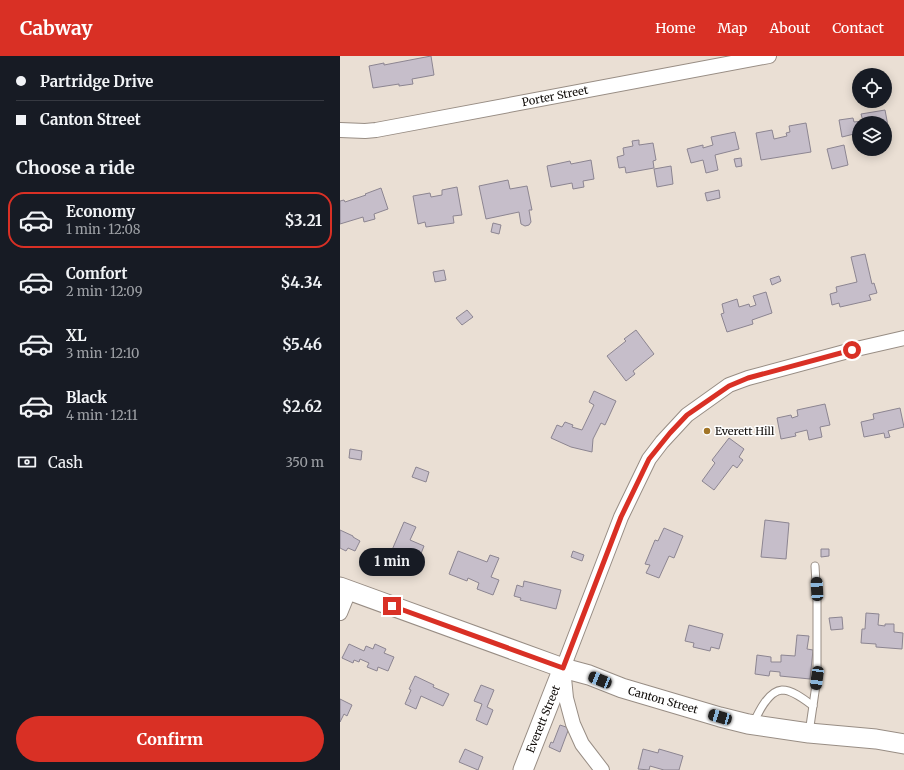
<!DOCTYPE html>
<html lang="en">
<head>
<meta charset="utf-8">
<style>
	:root { --surface:#171b24; --page:#242831; --text:#f1f3f6; --muted:#9ea1a6; --line:#363941; --accent:#d93025 }
	body { margin:0; font-family:Merriweather,serif; background:var(--page); color:var(--text); height:100vh; display:flex; flex-direction:column; font-size:15px; white-space:nowrap }
	* { box-sizing:border-box; margin:0 }
	p { font-size:13px; color:var(--muted) }
	.icon { flex:none; width:22px; height:22px; fill:none; stroke:currentColor; stroke-width:2; stroke-linecap:round; stroke-linejoin:round }
	.map { position:relative; flex:1; overflow:hidden }
	.side { display:flex; flex-direction:column; background:var(--surface); width:340px }
	.side>* { flex:none }
	.guide { display:grid; align-content:center; height:88px; padding:0 16px; background:var(--surface) }
	.controls { position:absolute; left:512px; top:12px; display:grid; gap:8px }
	.controls a { display:grid; place-items:center; width:40px; height:40px; border-radius:50%; background:var(--surface); box-shadow:0 2px 10px #0003; font-size:20px }
	.end { position:absolute; width:18px; height:18px; margin:-9px; border:5px solid #d93025; background:#fff; box-shadow:0 0 0 2px #fff }
	.from { border-radius:50% }
	.bubble { position:absolute; height:28px; border-radius:14px; background:var(--surface); box-shadow:0 2px 10px #0003; font-size:13px; font-weight:700; line-height:28px; text-align:center }
	.car { position:absolute; width:12px; height:24px; margin:-12px -6px; border-radius:5px; box-shadow:0 0 3px 1px #0007; background:linear-gradient(#222 24%,#8ab4d8 0 40%,#222 0 76%,#8ab4d8 0 86%,#222 0) }
	.guide b { display:flex; align-items:center; gap:14px; height:38px; font-size:15px }
	.guide b+b { border-top:1px solid var(--line) }
	.guide i { width:10px; height:10px; background:var(--text) }
	ul { padding:0; list-style:none }
	li { display:flex; align-items:center; gap:12px; height:56px; margin:0 8px 6px; padding:0 8px; border:2px solid transparent; border-radius:16px }
	li div { flex:1 }
	li b { display:block; font-size:15px }
	li em { font-style:normal; font-weight:700 }
	li.active { border-color:var(--accent) }
	li>.icon { width:36px; height:36px; stroke-width:1.5 }
	h2 { padding:0 16px; font-size:18px; line-height:48px }
	.pay { display:flex; align-items:center; gap:10px; height:44px; padding:0 16px; font-size:15px }
	.pay p { margin-inline-start:auto }
	.cta { display:flex; gap:8px; margin-top:auto; padding:8px 16px }
	.cta a { flex:1; height:46px; border-radius:24px; background:var(--accent); color:#fff; font-size:16px; font-weight:700; line-height:46px; text-align:center }
	header { display:flex; align-items:center; gap:24px; box-sizing:border-box; height:56px; padding:0 20px; background:var(--accent); color:#fff }
	header strong { font-size:19px }
	nav { display:flex; gap:22px; margin-inline-start:auto; font-size:14px }
	main { display:flex; flex:1; min-height:0 }
	.map>svg:first-child { display:block }
	.building { fill:#c6beca; stroke:#8c8591 }
	.lines { fill:none; stroke-linecap:round; stroke-linejoin:round }
	.lane-casing { stroke:#988d84; stroke-width:9 }
	.street-casing { stroke:#988d84; stroke-width:16 }
	.secondary-casing { stroke:#988d84; stroke-width:21 }
	.lane { stroke:#fff; stroke-width:7 }
	.street { stroke:#fff; stroke-width:14 }
	.secondary { stroke:#fff; stroke-width:19 }
	.route { stroke:#d93025; stroke-width:5 }
	.poi-dot { fill:#a27526; stroke:#fff; stroke-width:1.5 }
	.labels { text-anchor:middle; dominant-baseline:central; stroke-width:3; stroke-linejoin:round; paint-order:stroke }
	.street-label { font-size:11px; fill:#110d0a; stroke:#fff }
	.poi-label { font-size:11px; fill:#110d0a; stroke:#fff; text-anchor:start }
</style>
</head>
<body>
<header>
<strong>Cabway</strong>
<nav><a>Home</a><a>Map</a><a>About</a><a>Contact</a></nav>
</header>
<main>
<section class="side">
<div class="guide">
<b><i class="from"></i>Partridge Drive</b>
<b><i></i>Canton Street</b>
</div>
<h2>Choose a ride</h2>
<ul>
<li class="active"><svg class="icon" aria-label="car" viewBox="0 0 24 24"><path d="M5 17H2v-5l4-1 3-4h7l3 4 3 1v5h-3M9 17h6M6 11h13"/><circle cx="7" cy="17" r="2"/><circle cx="17" cy="17" r="2"/></svg><div><b>Economy</b><p>1 min · 12:08</p></div><em>$3.21</em></li>
<li><svg class="icon" aria-label="car" viewBox="0 0 24 24"><path d="M5 17H2v-5l4-1 3-4h7l3 4 3 1v5h-3M9 17h6M6 11h13"/><circle cx="7" cy="17" r="2"/><circle cx="17" cy="17" r="2"/></svg><div><b>Comfort</b><p>2 min · 12:09</p></div><em>$4.34</em></li>
<li><svg class="icon" aria-label="car" viewBox="0 0 24 24"><path d="M5 17H2v-5l4-1 3-4h7l3 4 3 1v5h-3M9 17h6M6 11h13"/><circle cx="7" cy="17" r="2"/><circle cx="17" cy="17" r="2"/></svg><div><b>XL</b><p>3 min · 12:10</p></div><em>$5.46</em></li>
<li><svg class="icon" aria-label="car" viewBox="0 0 24 24"><path d="M5 17H2v-5l4-1 3-4h7l3 4 3 1v5h-3M9 17h6M6 11h13"/><circle cx="7" cy="17" r="2"/><circle cx="17" cy="17" r="2"/></svg><div><b>Black</b><p>4 min · 12:11</p></div><em>$2.62</em></li>
</ul>
<div class="pay"><svg class="icon" aria-label="cash" viewBox="0 0 24 24"><path d="M3 7h18v10H3z"/><circle cx="12" cy="12" r="2"/></svg>Cash<p>350 m</p></div>
<div class="cta"><a>Confirm</a></div>
</section>
<div class="map">
<svg width="564" height="714" viewBox="0 0 564 714">
	<rect width="100%" height="100%" fill="#eadfd4"/>
	<g class="building">
		<path d="M91 0 94 19 72 23 73 28 59 30V28L33 32 29 10 44 7V9Z"/>
		<path d="M545 54 548 70 545 71V67H519V85L515 86 514 78 502 81 499 64 513 62 514 66 523 65 521 58Z"/>
		<path d="M466 67 471 96 421 104 416 77 432 74 434 83 447 80 446 77 450 76 449 70Z"/>
		<path d="M395 76 399 93 375 99 378 114 366 117 363 104 351 107 347 93 363 89V92L373 89 371 81Z"/>
		<path d="M299 84V89L313 87 316 104 313 105 314 112 286 117 285 111 279 112 277 101 284 99 283 92 293 90 292 85Z"/>
		<path d="M504 89 508 109 492 113 487 93Z"/>
		<path d="M401 102 402 110 396 111 394 103Z"/>
		<path d="M251 104 254 123 243 125 244 131 233 133 232 127 211 131 207 110 230 105 231 108Z"/>
		<path d="M331 110 333 128 317 131 314 113Z"/>
		<path d="M168 124 170 133 187 130 192 154H189L191 166 189 169 185 170 181 168 179 156 146 163 139 130Z"/>
		<path d="M117 131 122 159 113 160 114 167 86 171 85 166 78 168 73 140 90 137 91 141 102 139V134Z"/>
		<path d="M41 132 48 153 34 158 35 163 24 166 23 161 0 168V145L4 144 5 146 26 139 25 138Z"/>
		<path d="M379 134 380 142 367 145 365 137Z"/>
		<path d="M153 167 161 169 159 178 151 176Z"/>
		<path d="M525 198 532 228 534 227 537 237 529 239 531 244 500 251 499 247 492 249 490 238 497 236 496 231 517 226 511 201Z"/>
		<path d="M104 214 106 224 95 226 93 216Z"/>
		<path d="M439 220 441 225 432 229 430 223Z"/>
		<path d="M426 236 432 257 412 264 413 268 387 276 381 258 384 257 382 248 397 243 399 251 409 248 410 251 416 249 413 240Z"/>
		<path d="M127 254 133 261 122 269 116 262Z"/>
		<path d="M296 274 314 298 293 315 295 318 286 325 267 300 286 285 284 283Z"/>
		<path d="M254 335 276 345 265 369 261 367 253 383 252 396 231 391 211 382 217 369 222 371 225 366 233 369 232 371 242 374 254 349 249 346Z"/>
		<path d="M485 348 490 369 480 371 482 381 469 384 467 374 455 377 456 380 441 383 437 362 451 359 452 362 458 360 457 354Z"/>
		<path d="M560 352 564 371 548 375 550 381 545 382 544 377 524 381 521 366 534 363 533 358Z"/>
		<path d="M389 382 404 393 399 401 403 404 397 412 393 409 374 434 362 425 375 407 372 404Z"/>
		<path d="M10 393 22 395 21 404 9 402Z"/>
		<path d="M76 411 89 416 86 426 72 421Z"/>
		<path d="M425 464 449 467 446 503 421 501Z"/>
		<path d="M64 466 76 471 70 484 84 490 78 505 52 494Z"/>
		<path d="M324 472 343 480 334 502 329 500 319 522 306 517 310 509 305 508 315 484 318 485Z"/>
		<path d="M0 474 13 480V481L20 485 15 495 8 492 6 495 0 492Z"/>
		<path d="M481 493H489V500L481 501Z"/>
		<path d="M118 495 147 506 150 499 159 502 151 521 159 524 153 539 137 533 139 527 128 522 127 525 109 518Z"/>
		<path d="M233 495 244 499 242 505 231 501Z"/>
		<path d="M184 525 221 534 216 553 180 544 181 542 174 540 177 529 183 531Z"/>
		<path d="M526 557 539 558 538 569 545 570V568H554V576L563 577 562 593 536 591V588L521 587 522 573H525Z"/>
		<path d="M502 561 503 573 491 574 489 562Z"/>
		<path d="M349 569 383 578 379 593 371 591 370 595 353 591 354 587 345 585Z"/>
		<path d="M457 579 469 580 467 593 473 594 470 623 440 620V616L430 615 429 620 415 618 417 599 431 601V606H441V599L455 600Z"/>
		<path d="M9 588 24 595 26 590 33 593 35 588 46 593 44 597 54 601 48 615 38 611 37 615 27 611 29 607 20 603 19 606 14 604 13 607 2 602Z"/>
		<path d="M75 620 94 629 93 631 109 638 103 650 81 640 76 653 65 648 71 634 69 633Z"/>
		<path d="M141 629 154 634 147 651 153 654 147 669 136 664 142 648 134 645Z"/>
		<path d="M0 643 12 649 7 660 4 658 0 666Z"/>
		<path d="M220 669 229 672 220 696 209 691 211 686 213 687Z"/>
		<path d="M125 693 143 701 138 714 119 706Z"/>
		<path d="M303 693 318 697 319 693 343 700 339 714H324L310 710 309 714 298 713Z"/>
	</g>
	<g class="lines">
		<g class="lane-casing">
			<g id="lane">
				<path d="M413 668C418 657 428 635 442 634 453 634 465 644 473 650"/>
				<path d="M469 677 477 622V545L475 510"/>
			</g>
		</g>
		<g class="street-casing">
			<g id="street">
				<path d="M0 74 25 75 36 74 429 0"/>
				<path d="M0 557 9 535"/>
				<path d="M262 714 242 688 233 668 226 642 223 612 281 461 309 403 322 386 347 359 389 329 408 322 512 294 564 282"/>
			</g>
		</g>
		<g class="secondary-casing">
			<g id="secondary">
				<path d="M0 531 223 612 249 619 282 632 380 661 408 668 469 677 536 683 564 688"/>
				<path d="M183 714 223 612"/>
			</g>
		</g>
		<use href="#lane" class="lane"/>
		<use href="#street" class="street"/>
		<use href="#secondary" class="secondary"/>
	</g>
	<g class="lines">
		<path class="route" d="M52 550 223 612 281 461 309 403 330 377 347 359 389 330 408 322 512 294"/>
	</g>
	<circle class="poi-dot" cx="367" cy="375" r="4"/>
	<g class="labels">
		<g class="street-label">
			<text transform="translate(215 40) rotate(-11)">Porter Street</text>
			<text transform="translate(323 644) rotate(16)">Canton Street</text>
			<text transform="translate(203 663) rotate(-68)">Everett Street</text>
		</g>
		<g class="poi-label">
			<text x="375" y="375">Everett Hill</text>
		</g>
	</g>
</svg>
<div class="controls">
<a><svg class="icon" aria-label="locate" viewBox="0 0 24 24"><circle cx="12" cy="12" r="6"/><path d="M12 2v4M12 18v4M2 12h4M18 12h4"/></svg></a>
<a><svg class="icon" aria-label="layers" viewBox="0 0 24 24"><path d="M12 4l9 5-9 5-9-5zM3 14l9 5 9-5"/></svg></a>
</div>
<i class="end from" style="left:512px;top:294px"></i>
<i class="end" style="left:52px;top:550px"></i>
<div class="bubble" style="left:19px;top:492px;width:66px">1 min</div>
<i class="car" style="left:477px;top:533px;rotate:357deg"></i>
<i class="car" style="left:477px;top:622px;rotate:188deg"></i>
<i class="car" style="left:260px;top:624px;rotate:292deg"></i>
<i class="car" style="left:380px;top:661px;rotate:286deg"></i>
</div>
</main>
</body>
</html>
